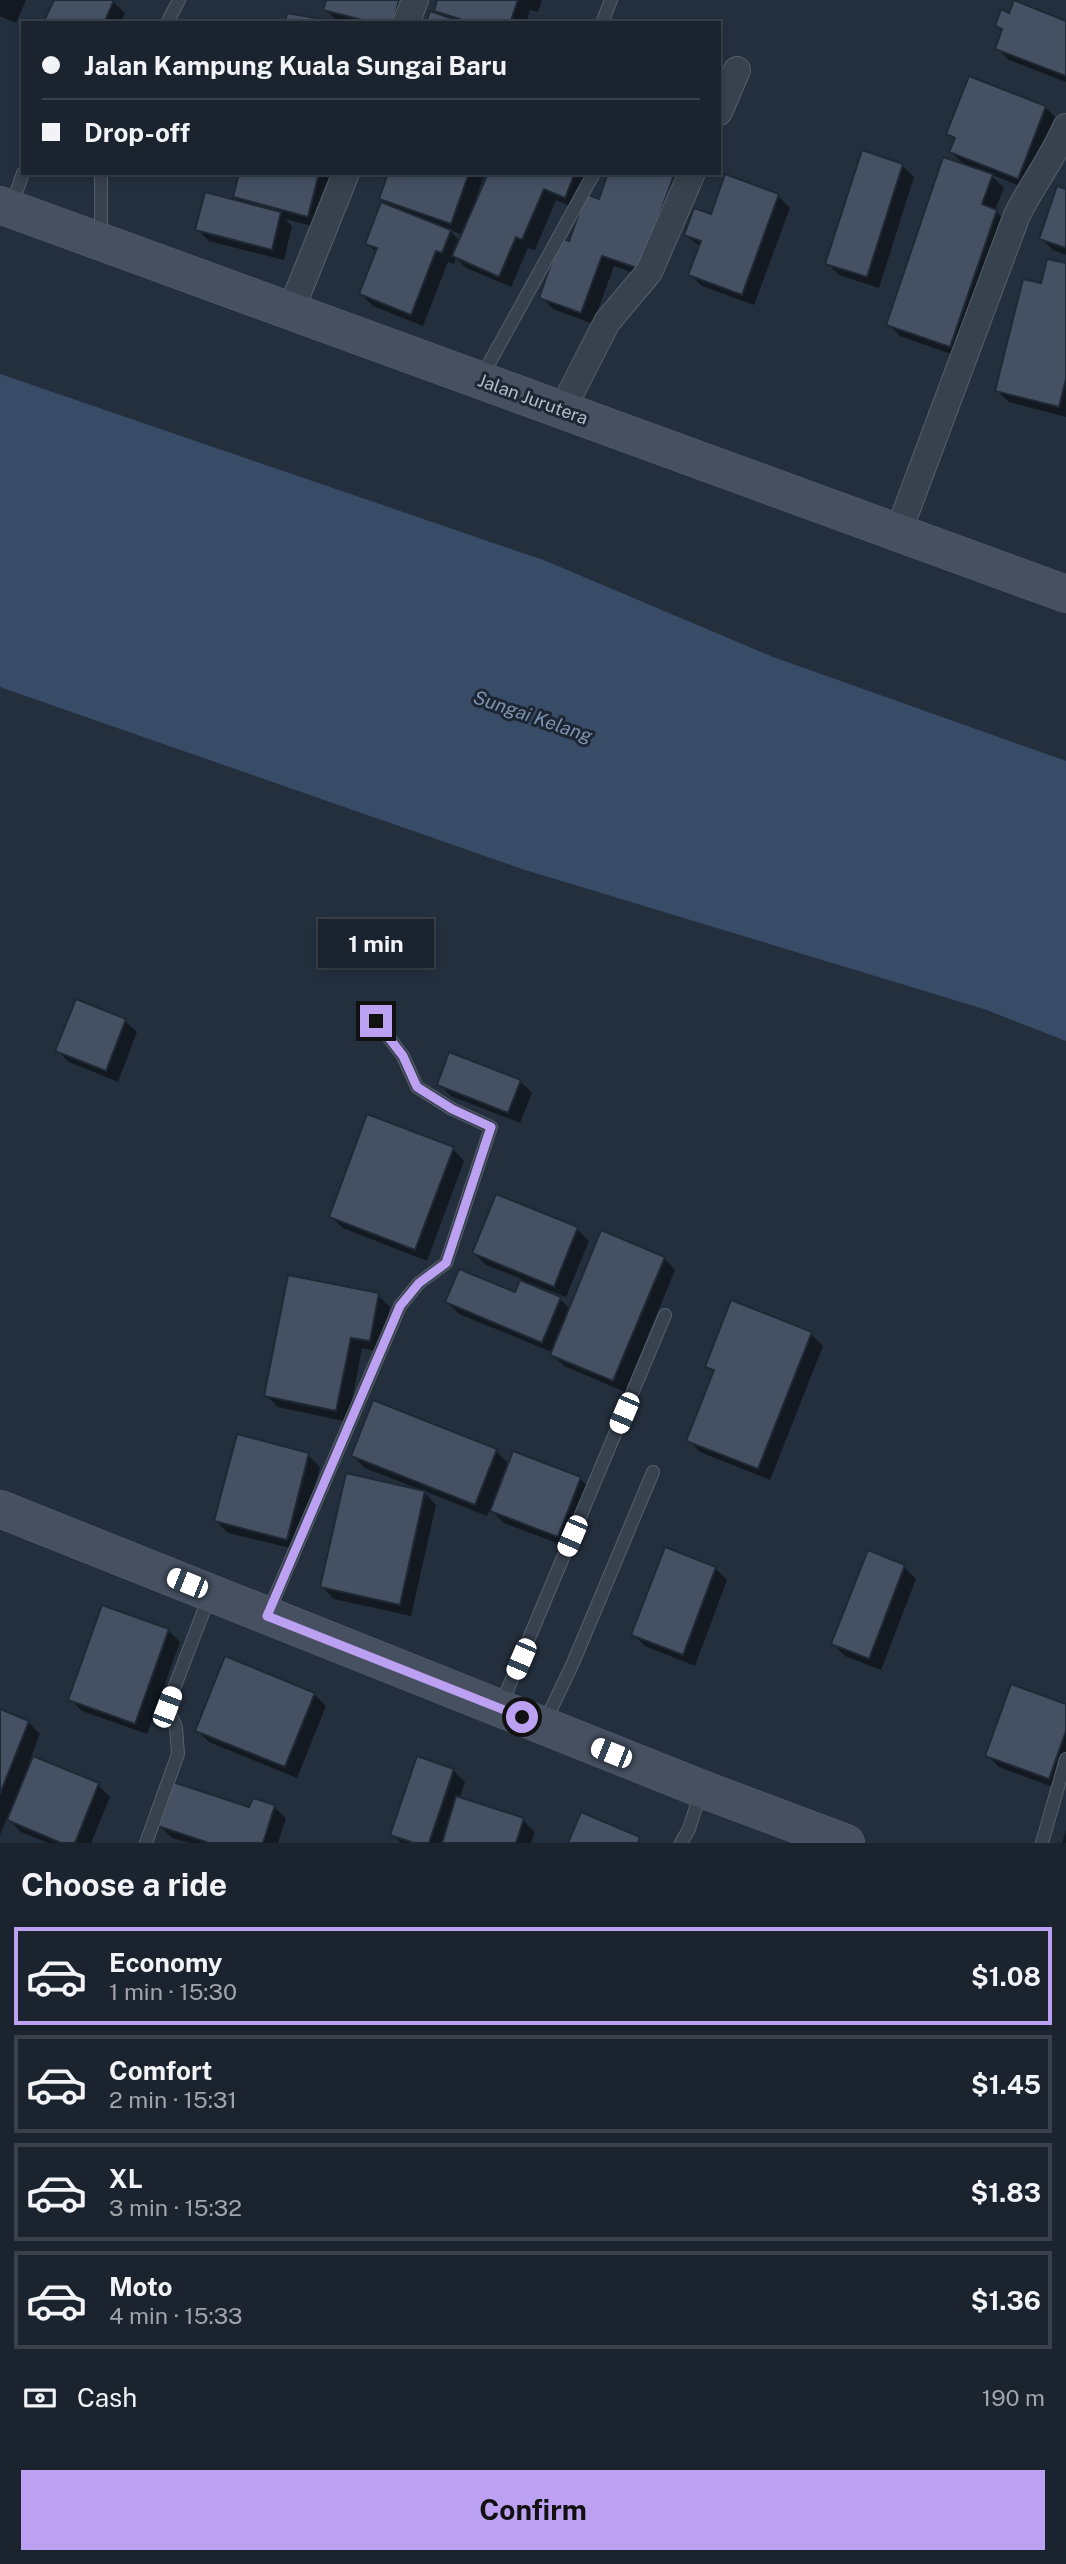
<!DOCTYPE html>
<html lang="en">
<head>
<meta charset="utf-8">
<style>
	:root { --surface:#1b232e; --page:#282f3a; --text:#f1f3f6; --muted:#a0a4aa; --line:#39404a; --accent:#bca0f2 }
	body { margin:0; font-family:"Public Sans",sans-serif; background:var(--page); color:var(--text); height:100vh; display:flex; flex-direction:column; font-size:26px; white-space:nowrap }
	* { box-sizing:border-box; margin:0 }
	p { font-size:23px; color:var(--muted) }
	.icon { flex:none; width:38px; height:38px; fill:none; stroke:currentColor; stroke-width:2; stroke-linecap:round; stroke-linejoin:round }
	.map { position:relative; height:1843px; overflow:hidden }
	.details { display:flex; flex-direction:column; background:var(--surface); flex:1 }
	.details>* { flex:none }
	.hud { position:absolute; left:21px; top:21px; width:700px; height:154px; border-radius:0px; box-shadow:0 4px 10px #0003,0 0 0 2px var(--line); display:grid; align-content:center; height:154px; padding:0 21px; background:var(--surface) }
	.end { position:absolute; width:32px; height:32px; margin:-16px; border:9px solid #bca0f2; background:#111; box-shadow:0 0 0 4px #111 }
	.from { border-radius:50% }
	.bubble { position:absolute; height:49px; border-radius:0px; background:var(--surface); box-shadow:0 4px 10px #0003,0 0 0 2px var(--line); font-size:23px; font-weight:700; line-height:49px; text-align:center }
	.car { position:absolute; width:21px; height:42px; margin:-21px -10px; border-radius:9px; box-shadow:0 0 5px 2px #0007; background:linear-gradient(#fff 24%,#345 0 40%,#fff 0 76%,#345 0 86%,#fff 0) }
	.hud b { display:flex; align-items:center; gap:24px; height:66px; font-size:26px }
	.hud b+b { border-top:2px solid var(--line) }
	.hud i { width:18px; height:18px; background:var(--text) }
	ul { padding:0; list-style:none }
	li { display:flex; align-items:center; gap:21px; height:98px; margin:0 14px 10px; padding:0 7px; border:4px solid var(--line); border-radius:0px }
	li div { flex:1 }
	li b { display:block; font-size:26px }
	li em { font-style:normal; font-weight:700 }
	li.on { border-color:var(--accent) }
	li>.icon { width:63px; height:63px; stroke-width:1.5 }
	h2 { padding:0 21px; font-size:32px; line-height:84px }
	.pay { display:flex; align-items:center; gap:18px; height:77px; padding:0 21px; font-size:26px }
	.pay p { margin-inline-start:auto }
	.button { display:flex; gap:14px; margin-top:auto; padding:14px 21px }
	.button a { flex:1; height:80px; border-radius:0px; background:var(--accent); color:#111; font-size:28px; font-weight:700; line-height:80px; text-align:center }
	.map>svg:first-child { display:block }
	.water { fill:#394c67 }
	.shadow { fill:#0007; fill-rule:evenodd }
	.building { fill:#455162; stroke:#1f2835; stroke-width:2 }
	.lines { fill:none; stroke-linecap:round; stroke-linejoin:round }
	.lane-casing { stroke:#565f6c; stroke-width:14 }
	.street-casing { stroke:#565f6c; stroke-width:28 }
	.secondary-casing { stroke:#565f6c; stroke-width:38 }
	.lane { stroke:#38414e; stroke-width:12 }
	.street { stroke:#38414e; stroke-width:26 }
	.secondary { stroke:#465061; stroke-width:37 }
	.route { stroke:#bca0f2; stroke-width:9 }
	.labels { text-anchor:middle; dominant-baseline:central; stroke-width:6; stroke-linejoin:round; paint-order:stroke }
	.street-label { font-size:18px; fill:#b4bcc9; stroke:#1d2633 }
	.water-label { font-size:19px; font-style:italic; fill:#7c92b1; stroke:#1d2633 }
</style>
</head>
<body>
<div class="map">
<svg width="1066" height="1843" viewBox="0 0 1066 1843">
	<rect width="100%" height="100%" fill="#242f3e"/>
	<path class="water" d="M0 374 546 561 773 657 1066 761V1041L984 1009 522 869 0 687Z"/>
	<g class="shadow">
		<path d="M0 0H26L16 23 0 16Z"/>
		<path d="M56 0H111L125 13 121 23H45Z"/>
		<path d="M328 0H424L408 23H339L325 9Z"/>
		<path d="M439 0H542L538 12 530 10 526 23H428L443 17 436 10Z"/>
		<path d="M1010 15 1066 23V82L1009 60 997 48 1003 32 997 26Z"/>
		<path d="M1045 107 1057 119 1030 190 990 174 1004 188 995 210 1008 223 962 358 900 336 888 324 966 167 951 152 955 141 948 134Z"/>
		<path d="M902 165 914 177 879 288 839 275 827 263Z"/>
		<path d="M241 173H334L320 228 285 219 292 226 284 260 209 241 197 229 242 204 235 197Z"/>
		<path d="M389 173H485L475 201 477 202 490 173H592L577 209 556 200 535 250 528 248 511 287 466 268 456 258 454 264 448 262 423 326 373 306 361 294 377 253 367 243 389 207 381 198ZM448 229 463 235 460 241Z"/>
		<path d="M610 173H707L700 191 686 186 652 280 614 266 593 324 553 309 541 297 570 243 600 201Z"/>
		<path d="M1066 191V255L1053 250 1041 238Z"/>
		<path d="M778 196 790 208 754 305 702 286 690 274 700 247 686 235 712 216Z"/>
		<path d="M1066 265V417L1009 402 997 391 1042 285Z"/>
		<path d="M77 1001 125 1021 137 1032 118 1082 69 1062 58 1051Z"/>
		<path d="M520 1081 532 1093 520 1123 451 1096 439 1084Z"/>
		<path d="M453 1149 464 1161 427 1261 343 1228 331 1217Z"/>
		<path d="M577 1229 589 1241 566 1297 530 1283 529 1286 560 1299 570 1309 664 1258 675 1270 625 1392 564 1366 552 1354V1352L459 1314 447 1302 516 1294 522 1279 486 1265 474 1253Z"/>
		<path d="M378 1295 390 1307 381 1352 362 1348 348 1422 278 1407 266 1395Z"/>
		<path d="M811 1334 823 1346 770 1480 700 1452 688 1440 715 1374 707 1366Z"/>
		<path d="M496 1451 510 1465 580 1479 592 1490 570 1548 504 1523 490 1509 487 1516 422 1490 436 1505 411 1616 334 1599 322 1587 421 1490 365 1468 353 1456Z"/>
		<path d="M308 1455 320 1467 298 1550 228 1533 216 1521Z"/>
		<path d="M904 1567 916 1579 881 1670 845 1656 833 1644Z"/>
		<path d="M715 1568 727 1580 695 1666 645 1646 633 1634Z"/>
		<path d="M168 1630 180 1642 147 1734 82 1711 70 1699Z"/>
		<path d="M314 1694 326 1706 297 1778 209 1742 197 1730Z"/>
		<path d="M1066 1706V1775L1061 1790 999 1767 987 1755Z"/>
		<path d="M0 1711 28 1722 40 1734 31 1757 98 1785 110 1797 91 1843H48L21 1832 7 1818 0 1835Z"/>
		<path d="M453 1770 465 1782 459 1799 523 1820 535 1832 531 1843H401L392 1834Z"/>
		<path d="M274 1807 286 1818 278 1843H189L172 1838 160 1826Z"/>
		<path d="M1066 1830V1843H1062Z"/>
	</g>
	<g class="building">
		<path d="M54 0H114L104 23H43Z"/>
		<path d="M326 0H399L393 23H374L323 10Z"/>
		<path d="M437 0H518L510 23H472L434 11Z"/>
		<path d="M1014 0 1066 21V76L995 49 1002 29 995 26 1001 9 1009 13Z"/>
		<path d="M430 11 464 23H426Z"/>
		<path d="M287 13 344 23H285Z"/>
		<path d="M969 76 1046 106 1018 179 949 152 955 138 946 134Z"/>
		<path d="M862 150 903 164 867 277 825 264Z"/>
		<path d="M943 157 993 174 982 204 997 210 950 347 886 325Z"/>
		<path d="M239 173H319L308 217 233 197Z"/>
		<path d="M388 173H469L451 224 379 199Z"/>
		<path d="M488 173H575L565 198 544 189 522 240 516 237 499 277 452 256Z"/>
		<path d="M608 173H691L688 180 674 175 640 269 602 256 581 313 539 298 560 238 569 241 586 194 599 199Z"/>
		<path d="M725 174 779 194 742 295 688 275 701 241 684 235 694 208 711 214Z"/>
		<path d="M1057 186 1066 189V248L1039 239Z"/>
		<path d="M205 192 281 212 272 250 195 230Z"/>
		<path d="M381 202 451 230 442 253 436 251 411 315 359 294 377 248 365 244Z"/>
		<path d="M1047 259 1066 263V379L1059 407 995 391 1023 279 1041 283Z"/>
		<path d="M76 999 126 1019 106 1071 55 1051Z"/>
		<path d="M449 1052 521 1080 508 1113 437 1085Z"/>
		<path d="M367 1114 454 1147 415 1250 329 1217Z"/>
		<path d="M496 1194 578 1227 554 1287 472 1253Z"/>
		<path d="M601 1230 665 1257 613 1381 550 1355Z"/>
		<path d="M459 1269 515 1292 520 1280 561 1297 542 1343 445 1302Z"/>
		<path d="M288 1275 379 1293 370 1341 351 1338 336 1411 264 1396Z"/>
		<path d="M731 1300 812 1332 758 1469 686 1441 714 1370 705 1367Z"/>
		<path d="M373 1400 497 1449 475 1505 351 1456Z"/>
		<path d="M237 1434 309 1453 287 1540 214 1521Z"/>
		<path d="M513 1451 581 1477 558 1537 490 1511Z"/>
		<path d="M346 1473 425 1491 400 1605 320 1587Z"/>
		<path d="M665 1547 716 1567 683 1655 631 1635Z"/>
		<path d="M868 1550 905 1565 869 1659 831 1644Z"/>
		<path d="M102 1605 169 1629 135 1724 68 1700Z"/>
		<path d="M225 1656 315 1693 285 1767 195 1731Z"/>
		<path d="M1011 1684 1066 1704V1731L1049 1779 985 1756Z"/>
		<path d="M0 1709 29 1721 0 1794Z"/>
		<path d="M33 1756 99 1783 75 1843H61L7 1820Z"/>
		<path d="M417 1756 454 1769 429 1843H414L390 1835Z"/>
		<path d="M173 1782 249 1807 253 1798 275 1805 263 1843H209L158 1826Z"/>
		<path d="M456 1796 524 1818 516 1843H442Z"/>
		<path d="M581 1812 640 1837 638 1843H568Z"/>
	</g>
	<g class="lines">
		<g class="lane-casing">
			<g id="lane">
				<path d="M167 23 179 0"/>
				<path d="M602 23 611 0"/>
				<path d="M12 205 23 173"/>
				<path d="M101 237V173"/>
				<path d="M481 378 594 173"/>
				<path d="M268 1613 400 1306 419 1283 446 1263 491 1127 452 1109 417 1087 403 1056 376 1021"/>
				<path d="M501 1705 665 1315"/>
				<path d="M545 1722 573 1663 653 1472"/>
				<path d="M146 1843 178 1754 176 1727 167 1707 209 1597"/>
				<path d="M681 1843 689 1829 701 1791"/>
				<path d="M1042 1843 1066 1759"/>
			</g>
		</g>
		<g class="street-casing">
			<g id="street">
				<path d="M406 23 415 0"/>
				<path d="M719 112 737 70"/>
				<path d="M291 310 346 173"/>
				<path d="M562 410 607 322 649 272 692 173"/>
				<path d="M898 533 1017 215C1032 185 1053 158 1066 127"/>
			</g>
		</g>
		<g class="secondary-casing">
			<g id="secondary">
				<path d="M0 205 1066 594"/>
				<path d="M0 1509 702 1789 846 1843"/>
			</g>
		</g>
		<use href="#lane" class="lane"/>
		<use href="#street" class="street"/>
		<use href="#secondary" class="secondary"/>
	</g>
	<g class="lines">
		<path class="route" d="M376 1021 403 1056 417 1087 452 1109 491 1127 446 1263 419 1283 400 1306 267 1616 522 1717"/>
	</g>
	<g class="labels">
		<g class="street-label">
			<text transform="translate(533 399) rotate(20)">Jalan Jurutera</text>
		</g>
		<g class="water-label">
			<text transform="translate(533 716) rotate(19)">Sungai Kelang</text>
		</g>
	</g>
</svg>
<i class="end from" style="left:522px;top:1717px"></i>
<i class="end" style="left:376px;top:1021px"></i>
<div class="bubble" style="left:318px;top:919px;width:116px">1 min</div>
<i class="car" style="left:624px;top:1413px;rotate:203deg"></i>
<i class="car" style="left:572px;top:1536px;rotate:203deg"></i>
<i class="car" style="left:187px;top:1583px;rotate:292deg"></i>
<i class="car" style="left:521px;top:1659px;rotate:203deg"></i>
<i class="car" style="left:167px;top:1707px;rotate:21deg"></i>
<i class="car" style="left:611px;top:1753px;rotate:292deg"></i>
<div class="hud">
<b><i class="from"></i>Jalan Kampung Kuala Sungai Baru</b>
<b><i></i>Drop-off</b>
</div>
</div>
<section class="details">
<h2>Choose a ride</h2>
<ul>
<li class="on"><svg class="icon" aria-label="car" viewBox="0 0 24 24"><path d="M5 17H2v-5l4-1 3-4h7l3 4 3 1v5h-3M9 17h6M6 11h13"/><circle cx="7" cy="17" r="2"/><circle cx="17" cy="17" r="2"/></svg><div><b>Economy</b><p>1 min · 15:30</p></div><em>$1.08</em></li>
<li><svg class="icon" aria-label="car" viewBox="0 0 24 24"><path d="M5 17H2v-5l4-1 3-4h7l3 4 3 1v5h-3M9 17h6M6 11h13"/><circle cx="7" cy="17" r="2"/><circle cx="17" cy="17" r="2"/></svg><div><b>Comfort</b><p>2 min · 15:31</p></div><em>$1.45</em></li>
<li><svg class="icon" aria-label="car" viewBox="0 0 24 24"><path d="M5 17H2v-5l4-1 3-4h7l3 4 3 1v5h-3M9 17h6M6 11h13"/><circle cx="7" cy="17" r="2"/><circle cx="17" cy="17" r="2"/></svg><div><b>XL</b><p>3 min · 15:32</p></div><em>$1.83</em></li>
<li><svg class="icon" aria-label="car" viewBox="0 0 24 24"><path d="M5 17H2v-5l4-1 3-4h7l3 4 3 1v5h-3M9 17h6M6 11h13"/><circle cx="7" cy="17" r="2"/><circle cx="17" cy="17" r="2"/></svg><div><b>Moto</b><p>4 min · 15:33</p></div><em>$1.36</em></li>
</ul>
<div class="pay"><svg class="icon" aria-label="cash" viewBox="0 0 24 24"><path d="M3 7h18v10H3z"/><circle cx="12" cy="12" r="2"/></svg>Cash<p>190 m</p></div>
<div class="button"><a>Confirm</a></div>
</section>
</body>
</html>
